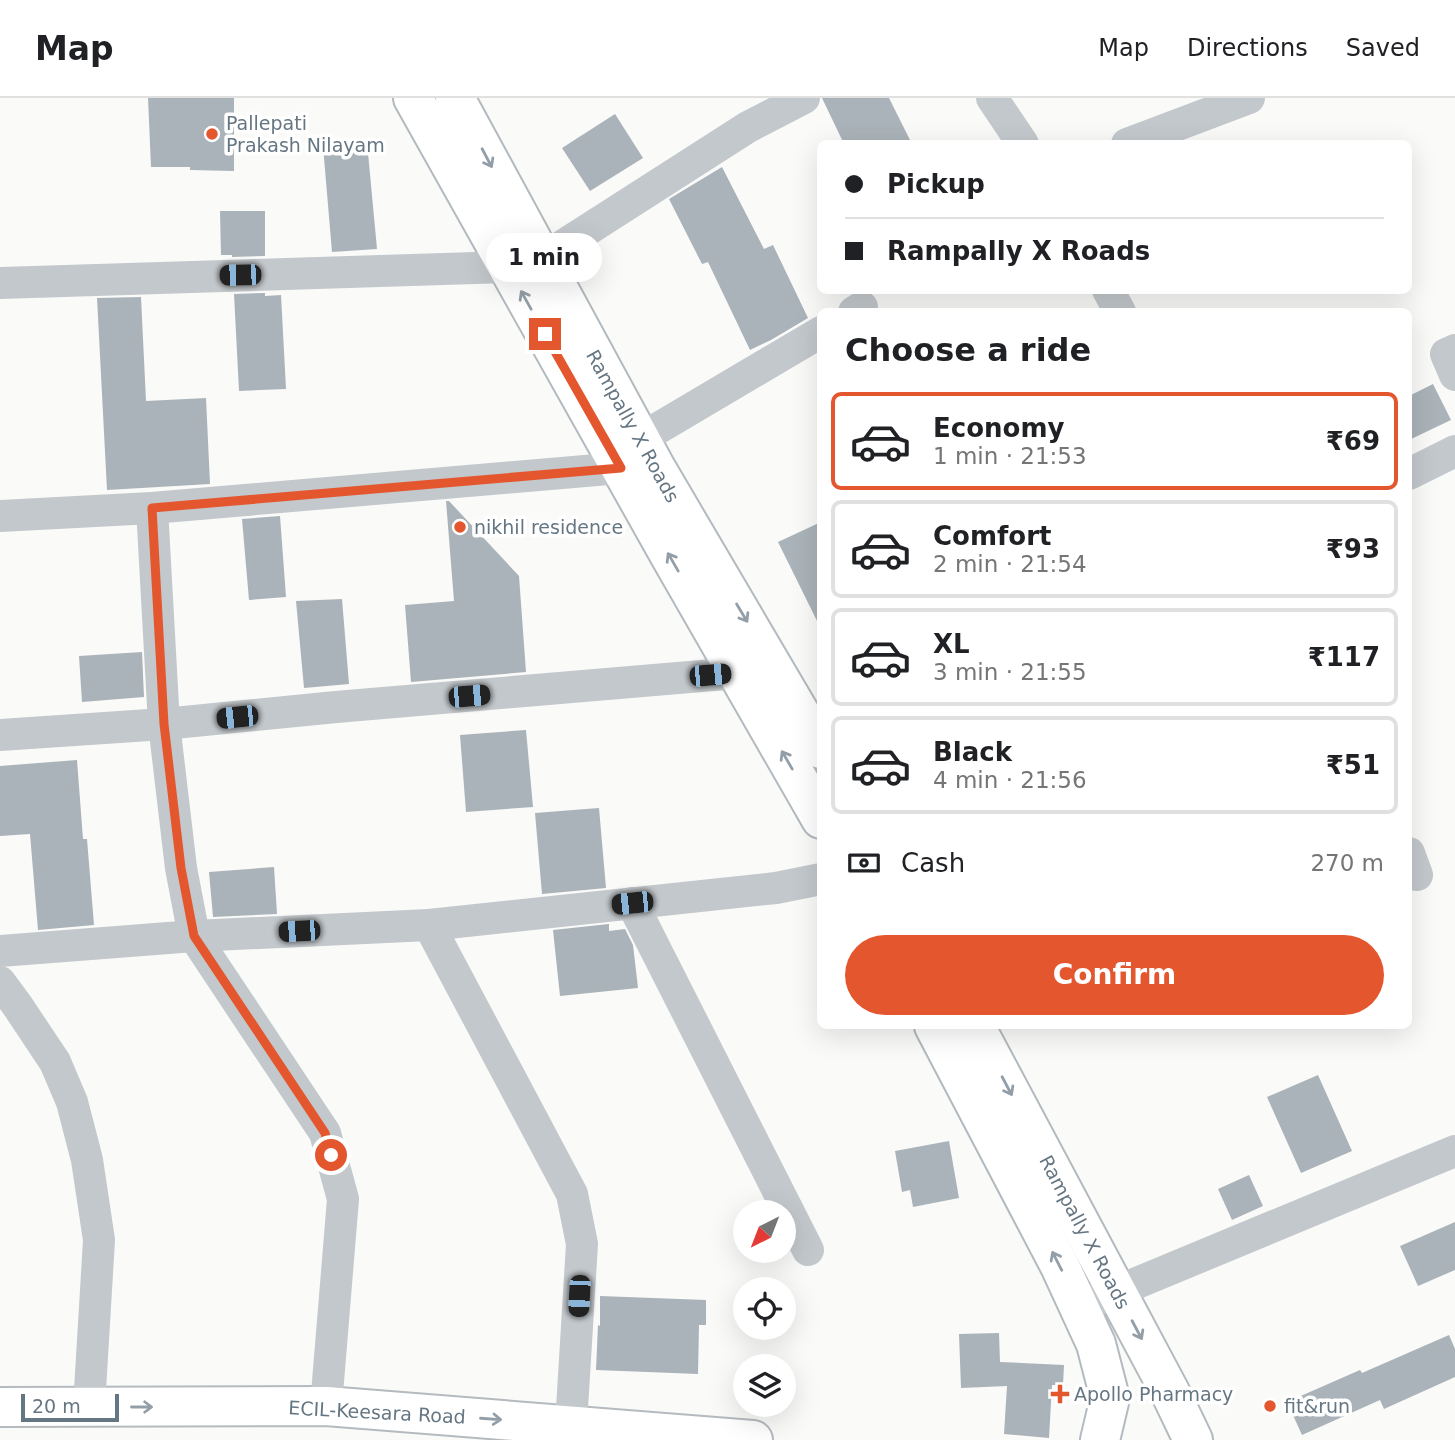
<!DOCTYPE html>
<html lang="en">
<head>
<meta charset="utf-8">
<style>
	:root { --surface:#fff; --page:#f6f6f6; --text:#202124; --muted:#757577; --line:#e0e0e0; --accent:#e4572e }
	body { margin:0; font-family:"DejaVu Sans",sans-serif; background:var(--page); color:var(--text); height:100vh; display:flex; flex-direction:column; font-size:26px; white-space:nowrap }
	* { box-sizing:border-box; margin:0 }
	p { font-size:23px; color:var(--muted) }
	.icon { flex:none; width:38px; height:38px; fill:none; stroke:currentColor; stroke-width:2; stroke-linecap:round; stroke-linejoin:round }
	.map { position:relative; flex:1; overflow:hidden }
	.drawer { position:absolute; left:817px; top:210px; width:595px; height:721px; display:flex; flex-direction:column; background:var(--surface); border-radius:10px; box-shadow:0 7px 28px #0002 }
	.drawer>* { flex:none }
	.hud { position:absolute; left:817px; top:42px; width:595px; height:154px; border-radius:10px; box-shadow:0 7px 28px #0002; display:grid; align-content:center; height:154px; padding:0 28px; background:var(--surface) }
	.needle { width:46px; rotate:222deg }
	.controls { position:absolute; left:733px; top:1102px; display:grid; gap:14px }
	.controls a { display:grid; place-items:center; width:63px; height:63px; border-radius:50%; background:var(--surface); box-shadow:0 7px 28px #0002; font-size:35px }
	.scale { position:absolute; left:21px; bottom:18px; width:98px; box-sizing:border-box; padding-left:7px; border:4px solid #657683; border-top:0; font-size:19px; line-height:24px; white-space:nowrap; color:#657683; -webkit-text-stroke:5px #fff; paint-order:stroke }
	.end { position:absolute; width:32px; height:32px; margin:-16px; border:9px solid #e4572e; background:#fff; box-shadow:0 0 0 4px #fff }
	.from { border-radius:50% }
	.bubble { position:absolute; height:49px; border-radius:24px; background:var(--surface); box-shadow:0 7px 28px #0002; font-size:23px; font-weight:800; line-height:49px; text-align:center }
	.car { position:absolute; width:21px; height:42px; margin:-21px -10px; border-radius:9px; box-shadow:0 0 5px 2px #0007; background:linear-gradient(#222 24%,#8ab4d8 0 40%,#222 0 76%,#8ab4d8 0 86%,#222 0) }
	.hud b { display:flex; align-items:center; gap:24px; height:66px; font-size:26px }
	.hud b+b { border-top:2px solid var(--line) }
	.hud i { width:18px; height:18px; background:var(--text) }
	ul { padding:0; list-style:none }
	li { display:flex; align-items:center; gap:21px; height:98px; margin:0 14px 10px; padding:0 14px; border:4px solid var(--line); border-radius:10px }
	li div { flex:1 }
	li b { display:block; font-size:26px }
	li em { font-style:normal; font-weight:800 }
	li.current { border-color:var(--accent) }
	li>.icon { width:63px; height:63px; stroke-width:1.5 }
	h2 { padding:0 28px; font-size:32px; line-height:84px }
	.pay { display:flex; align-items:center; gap:18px; height:77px; padding:0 28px; font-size:26px }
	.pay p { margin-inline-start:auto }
	.button { display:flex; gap:14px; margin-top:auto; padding:14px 28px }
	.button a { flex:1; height:80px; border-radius:42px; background:var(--accent); color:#fff; font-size:28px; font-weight:800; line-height:80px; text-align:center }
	header { display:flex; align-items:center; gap:42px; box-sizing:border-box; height:98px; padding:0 35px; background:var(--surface); border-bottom:2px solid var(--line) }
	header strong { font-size:33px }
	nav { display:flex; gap:38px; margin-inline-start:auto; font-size:24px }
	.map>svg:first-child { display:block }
	.building { fill:#aab3b9 }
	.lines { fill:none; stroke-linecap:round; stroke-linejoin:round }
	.secondary-casing { stroke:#b3babf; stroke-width:42 }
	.primary-casing { stroke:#b5babe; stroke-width:42 }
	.minor { stroke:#c3c8cc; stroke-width:32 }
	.secondary { stroke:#fff; stroke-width:38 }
	.primary { stroke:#fff; stroke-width:38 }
	.oneway { stroke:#939fa8 }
	.route { stroke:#e4572e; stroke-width:9 }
	.poi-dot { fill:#e4572e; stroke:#fff; stroke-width:2.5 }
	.labels { text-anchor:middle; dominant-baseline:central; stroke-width:7; stroke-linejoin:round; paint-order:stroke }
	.poi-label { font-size:19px; fill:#657683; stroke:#fff; text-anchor:start }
	.street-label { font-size:19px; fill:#657683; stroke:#fff }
</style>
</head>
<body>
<header>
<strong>Map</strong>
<nav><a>Map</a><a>Directions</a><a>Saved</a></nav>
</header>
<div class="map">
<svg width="1455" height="1342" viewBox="0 0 1455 1342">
	<rect width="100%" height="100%" fill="#fafaf8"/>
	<g class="building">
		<path d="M148 0H234V73L190 72V69H151Z"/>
		<path d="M822 0H889L912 46H844Z"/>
		<path d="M615 16 643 60 590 93 562 50Z"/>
		<path d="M367 44 377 151 332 154 323 48Z"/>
		<path d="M722 69 764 151 773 147 808 220 771 242 750 252 708 164 702 166 669 101Z"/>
		<path d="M220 113H265V158L232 159V157H221Z"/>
		<path d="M265 195V198L281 197 286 291 239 293 234 196Z"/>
		<path d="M141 199 146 303 206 300 210 386 107 392 97 200Z"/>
		<path d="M1433 286 1451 322 1409 342V298Z"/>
		<path d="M446 403H449L519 478 526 574 411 584 405 507 454 503Z"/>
		<path d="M280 418 286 499 249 502 242 421Z"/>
		<path d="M821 424V531L778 444Z"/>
		<path d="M342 501 349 586 304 590 296 503Z"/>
		<path d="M142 554 144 599 82 604 79 558Z"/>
		<path d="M526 632 533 709 466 714 460 637Z"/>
		<path d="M77 662 83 741H87L94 827 38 832 30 736 0 738V668Z"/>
		<path d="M599 710 606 790 542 796 535 715Z"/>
		<path d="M274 769 277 816 213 819 209 774Z"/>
		<path d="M609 826V833L625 831 633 847 638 890 560 898 553 832Z"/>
		<path d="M1318 977 1352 1053 1301 1075 1267 999Z"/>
		<path d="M949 1043 959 1100 913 1109 910 1092 902 1094 895 1053Z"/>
		<path d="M1249 1077 1263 1108 1232 1122 1218 1091Z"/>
		<path d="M1455 1124V1172L1418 1188 1400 1148Z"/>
		<path d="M600 1198 706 1202V1227H699L698 1276 596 1272 598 1227 600 1228Z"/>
		<path d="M999 1235 1000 1264 1064 1267 1063 1287H1052L1049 1340 1004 1336 1007 1288 961 1290 959 1236Z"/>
		<path d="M1449 1237 1455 1251V1279L1384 1311 1380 1302 1302 1337 1287 1304 1360 1272 1362 1275Z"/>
	</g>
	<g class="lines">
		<g class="secondary-casing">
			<g id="secondary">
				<path d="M413 0 670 458 821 721"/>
				<path d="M455 0 657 372 821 651"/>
				<path d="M934 928 1060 1168 1096 1246 1110 1300 1100 1342"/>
				<path d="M975 928 1170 1294 1193 1342"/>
			</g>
		</g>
		<g class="primary-casing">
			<path id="primary" d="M0 1309 326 1308 753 1342"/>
		</g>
		<g class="minor">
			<path d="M992 0 1023 46"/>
			<path d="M1127 46 1249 0"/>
			<path d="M542 161 748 29 804 0"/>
			<path d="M0 185 507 169"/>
			<path d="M1108 192 1120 214"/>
			<path d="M854 214 862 209"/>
			<path d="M1455 252 1446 256 1455 277"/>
			<path d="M640 341 821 234"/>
			<path d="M1409 376 1455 353"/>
			<path d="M152 410 164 626 181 770 194 838 325 1035 343 1101 326 1308"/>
			<path d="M0 418 152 410 620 370"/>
			<path d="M0 637 164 626 336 609 737 575"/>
			<path d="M1409 755 1417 777"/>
			<path d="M632 805 808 1152"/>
			<path d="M429 827 572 1096 582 1146 571 1327"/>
			<path d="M0 853 194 838 429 827 776 790 821 781"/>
			<path d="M0 884 17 907 55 964 72 1004 87 1062 99 1142 89 1309"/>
			<path d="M1079 1209 1455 1053"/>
		</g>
		<use href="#secondary" class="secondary"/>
		<use href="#primary" class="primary"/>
	</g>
	<defs><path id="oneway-shaft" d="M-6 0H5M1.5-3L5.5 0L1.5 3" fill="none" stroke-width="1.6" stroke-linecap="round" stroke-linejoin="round" transform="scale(1.75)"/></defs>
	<g class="oneway">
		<use href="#oneway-shaft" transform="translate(487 60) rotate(62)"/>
		<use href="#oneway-shaft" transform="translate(526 202) rotate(-119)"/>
		<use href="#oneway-shaft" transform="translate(673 464) rotate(-120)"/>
		<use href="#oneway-shaft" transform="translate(742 515) rotate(59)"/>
		<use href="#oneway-shaft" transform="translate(787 662) rotate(-120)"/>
		<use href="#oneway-shaft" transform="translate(1007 988) rotate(62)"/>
		<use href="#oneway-shaft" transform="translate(1057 1163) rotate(-117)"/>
		<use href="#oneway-shaft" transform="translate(1137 1232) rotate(62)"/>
		<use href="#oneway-shaft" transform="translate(142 1309)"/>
		<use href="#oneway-shaft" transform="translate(491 1321) rotate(4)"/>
	</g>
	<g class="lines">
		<path class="route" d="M331 1057 325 1035 194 838 181 770 164 626 152 410 621 370 545 236"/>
	</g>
	<g class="poi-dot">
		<circle cx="212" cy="36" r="7"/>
		<circle cx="460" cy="429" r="7"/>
		<path d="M1056.5 1285.5h7v7h7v7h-7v7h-7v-7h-7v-7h7z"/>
		<circle cx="1270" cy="1308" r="7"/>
	</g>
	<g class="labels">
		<g class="poi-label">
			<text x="226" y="25">Pallepati<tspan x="226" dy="22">Prakash Nilayam</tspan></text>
			<text x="474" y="429">nikhil residence</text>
			<text x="1074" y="1296">Apollo Pharmacy</text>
			<text x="1284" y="1308">fit&amp;run</text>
		</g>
		<g class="street-label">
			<text transform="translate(633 328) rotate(61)">Rampally X Roads</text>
			<text transform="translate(1085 1134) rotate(62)">Rampally X Roads</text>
			<text transform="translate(377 1314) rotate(3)">ECIL-Keesara Road</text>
		</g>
	</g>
</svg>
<div class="controls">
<a><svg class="needle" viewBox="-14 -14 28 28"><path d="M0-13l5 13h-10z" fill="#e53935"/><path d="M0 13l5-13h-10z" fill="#757577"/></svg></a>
<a><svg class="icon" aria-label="locate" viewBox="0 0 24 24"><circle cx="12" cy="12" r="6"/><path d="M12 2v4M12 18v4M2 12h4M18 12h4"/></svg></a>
<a><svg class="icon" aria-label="layers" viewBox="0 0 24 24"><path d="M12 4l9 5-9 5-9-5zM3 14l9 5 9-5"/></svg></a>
</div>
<div class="scale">20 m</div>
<i class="end from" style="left:331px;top:1057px"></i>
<i class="end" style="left:545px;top:236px"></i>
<div class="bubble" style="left:486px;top:135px;width:116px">1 min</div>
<i class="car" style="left:240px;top:177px;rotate:269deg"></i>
<i class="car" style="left:710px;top:577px;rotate:85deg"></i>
<i class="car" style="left:469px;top:598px;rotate:85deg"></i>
<i class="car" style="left:237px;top:619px;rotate:264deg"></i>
<i class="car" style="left:632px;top:805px;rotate:264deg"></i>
<i class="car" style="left:299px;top:833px;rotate:267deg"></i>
<i class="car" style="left:579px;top:1198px;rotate:183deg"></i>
<div class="hud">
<b><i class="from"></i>Pickup</b>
<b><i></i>Rampally X Roads</b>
</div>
<section class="drawer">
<h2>Choose a ride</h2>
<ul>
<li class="current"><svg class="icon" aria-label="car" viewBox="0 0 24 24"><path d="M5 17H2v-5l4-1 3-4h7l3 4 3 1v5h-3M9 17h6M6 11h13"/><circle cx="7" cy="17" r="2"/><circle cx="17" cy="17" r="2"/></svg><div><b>Economy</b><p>1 min · 21:53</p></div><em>₹69</em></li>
<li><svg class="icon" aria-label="car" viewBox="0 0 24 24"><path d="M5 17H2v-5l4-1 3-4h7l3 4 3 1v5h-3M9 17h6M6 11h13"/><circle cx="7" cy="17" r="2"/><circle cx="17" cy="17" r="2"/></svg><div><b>Comfort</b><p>2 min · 21:54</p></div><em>₹93</em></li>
<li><svg class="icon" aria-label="car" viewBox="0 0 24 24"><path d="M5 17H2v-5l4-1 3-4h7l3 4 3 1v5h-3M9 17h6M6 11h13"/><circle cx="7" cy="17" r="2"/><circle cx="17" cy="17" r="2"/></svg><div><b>XL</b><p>3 min · 21:55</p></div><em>₹117</em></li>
<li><svg class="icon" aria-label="car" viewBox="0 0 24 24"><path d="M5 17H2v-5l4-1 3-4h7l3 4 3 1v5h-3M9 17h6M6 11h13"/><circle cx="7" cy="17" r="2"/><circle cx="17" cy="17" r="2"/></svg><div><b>Black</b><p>4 min · 21:56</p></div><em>₹51</em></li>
</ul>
<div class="pay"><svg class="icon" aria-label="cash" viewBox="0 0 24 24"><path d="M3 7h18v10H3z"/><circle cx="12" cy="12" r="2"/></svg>Cash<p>270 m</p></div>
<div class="button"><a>Confirm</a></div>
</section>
</div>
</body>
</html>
